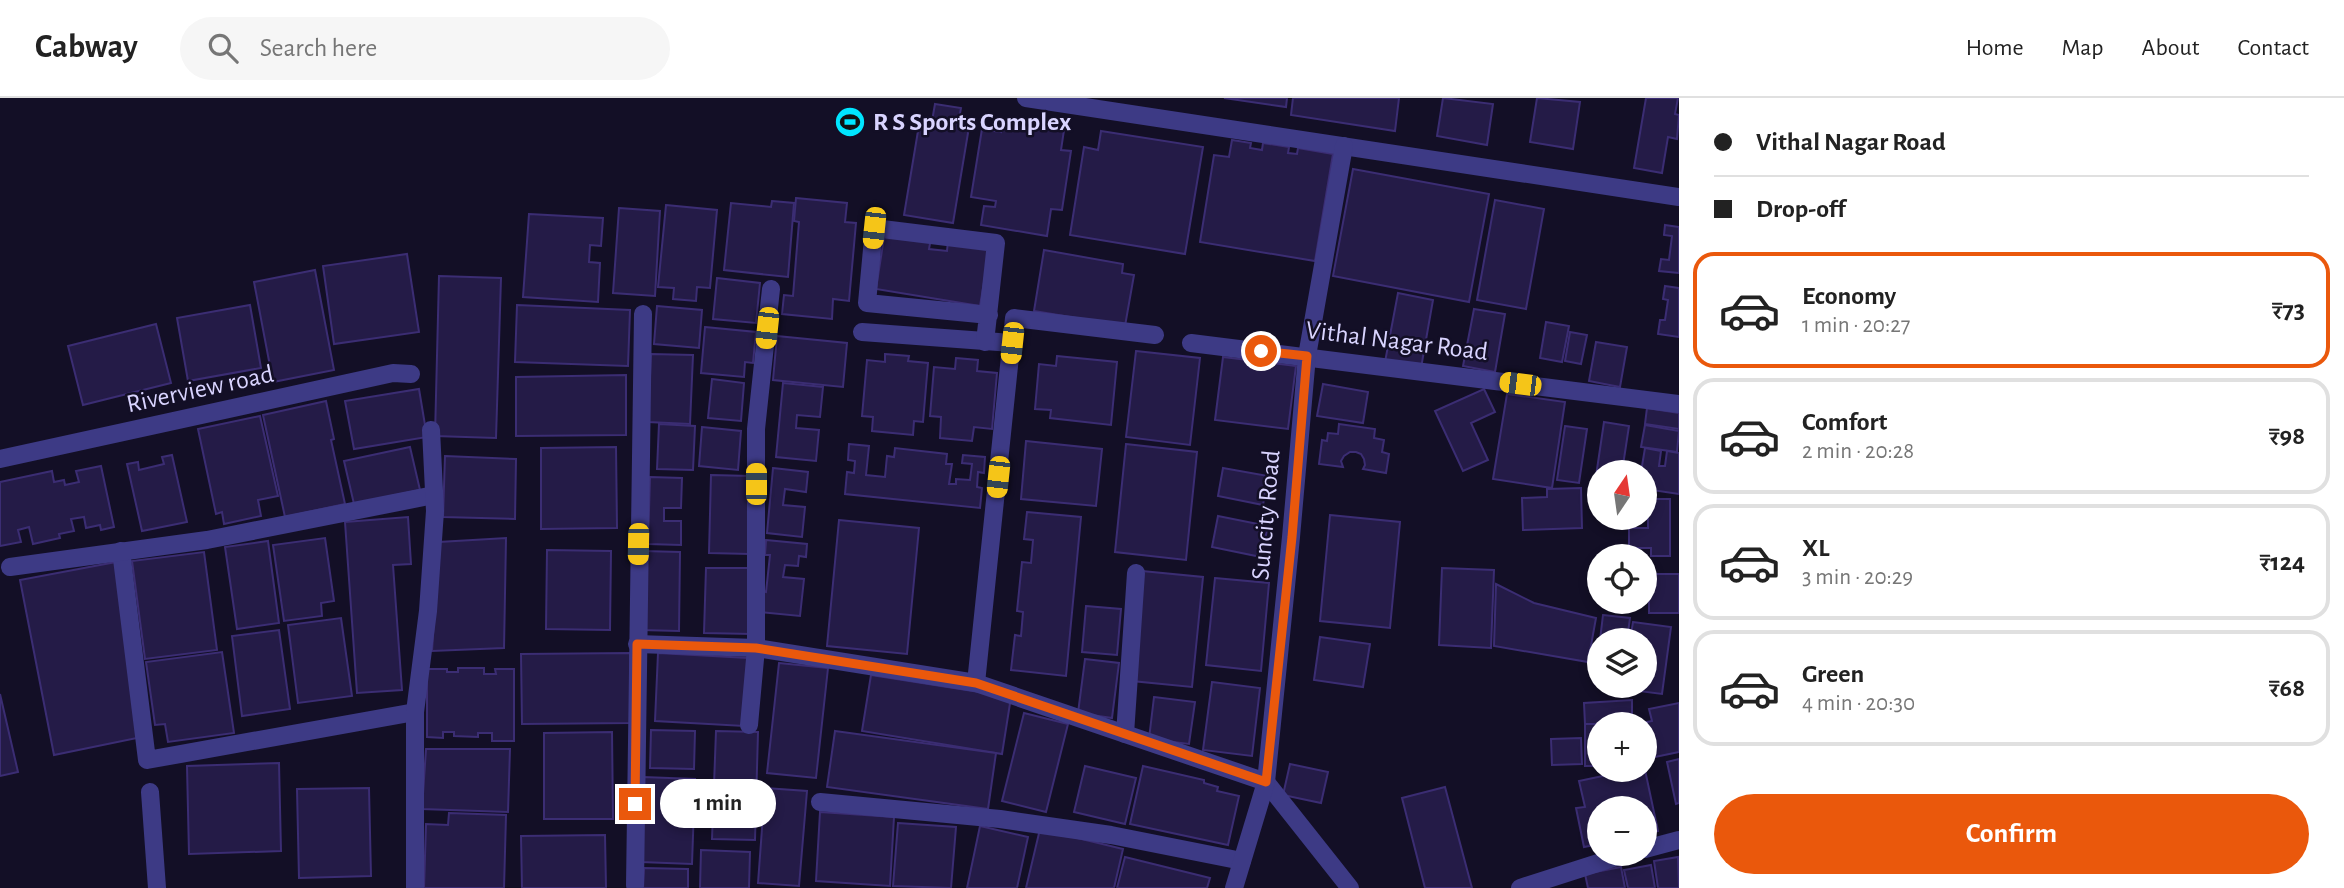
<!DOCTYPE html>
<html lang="en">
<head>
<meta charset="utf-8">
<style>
	:root { --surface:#fff; --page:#f6f6f6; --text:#222; --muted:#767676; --line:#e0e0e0; --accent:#ea580c }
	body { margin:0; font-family:"Alegreya Sans",sans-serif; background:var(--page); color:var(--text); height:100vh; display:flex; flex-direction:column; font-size:26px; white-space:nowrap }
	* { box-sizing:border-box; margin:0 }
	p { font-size:23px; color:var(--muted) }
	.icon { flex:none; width:38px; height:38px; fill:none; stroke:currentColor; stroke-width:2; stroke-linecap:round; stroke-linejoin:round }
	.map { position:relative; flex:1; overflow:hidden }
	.panel { display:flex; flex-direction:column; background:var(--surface); width:665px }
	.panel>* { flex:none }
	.hud { display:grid; align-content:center; height:154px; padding:0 35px; background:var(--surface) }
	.needle { width:46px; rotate:13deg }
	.fabs { position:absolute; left:1587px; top:362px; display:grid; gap:14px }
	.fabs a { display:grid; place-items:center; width:70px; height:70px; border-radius:50%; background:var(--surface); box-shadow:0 4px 10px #0003; font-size:35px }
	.end { position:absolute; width:32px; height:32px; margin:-16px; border:9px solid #ea580c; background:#fff; box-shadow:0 0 0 4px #fff }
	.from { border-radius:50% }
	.bubble { position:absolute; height:49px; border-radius:24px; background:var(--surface); box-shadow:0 4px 10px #0003; font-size:23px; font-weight:700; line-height:49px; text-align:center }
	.car { position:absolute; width:21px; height:42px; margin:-21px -10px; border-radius:9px; box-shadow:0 0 5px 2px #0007; background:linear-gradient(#f5c518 24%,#345 0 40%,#f5c518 0 76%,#345 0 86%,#f5c518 0) }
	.hud b { display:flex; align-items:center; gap:24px; height:66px; font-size:26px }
	.hud b+b { border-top:2px solid var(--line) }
	.hud i { width:18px; height:18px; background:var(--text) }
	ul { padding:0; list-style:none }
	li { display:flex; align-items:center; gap:21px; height:116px; margin:0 14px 10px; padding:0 21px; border:4px solid var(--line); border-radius:21px }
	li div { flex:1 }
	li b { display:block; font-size:26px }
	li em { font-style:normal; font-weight:700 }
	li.current { border-color:var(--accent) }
	li>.icon { width:63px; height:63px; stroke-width:1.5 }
	.primary-button { display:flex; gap:14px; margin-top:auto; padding:14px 35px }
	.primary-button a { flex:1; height:80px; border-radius:42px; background:var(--accent); color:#fff; font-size:28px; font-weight:700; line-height:80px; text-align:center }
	header { display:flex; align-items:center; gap:42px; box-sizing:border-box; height:98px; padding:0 35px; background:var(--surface); border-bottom:2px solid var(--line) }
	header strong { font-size:33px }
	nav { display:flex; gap:38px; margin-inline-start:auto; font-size:24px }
	.search { width:490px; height:63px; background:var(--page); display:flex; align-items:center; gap:18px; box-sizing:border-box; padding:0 24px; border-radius:38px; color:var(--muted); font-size:26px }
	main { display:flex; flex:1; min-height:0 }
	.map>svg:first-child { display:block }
	.building { fill:#241b47; stroke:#3b2d73; stroke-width:2 }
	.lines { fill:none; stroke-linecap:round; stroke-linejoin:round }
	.street { stroke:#3d3a85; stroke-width:18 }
	.route { stroke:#ea580c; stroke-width:9 }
	.labels { text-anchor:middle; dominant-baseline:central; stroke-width:5; stroke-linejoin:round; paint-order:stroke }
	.poi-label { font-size:26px; font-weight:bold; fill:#d9d4ff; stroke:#130f26; text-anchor:start }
	.street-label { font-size:26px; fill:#d9d4ff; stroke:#130f26 }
</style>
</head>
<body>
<header>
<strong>Cabway</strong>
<div class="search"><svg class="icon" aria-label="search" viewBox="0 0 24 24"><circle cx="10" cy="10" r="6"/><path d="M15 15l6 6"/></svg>Search here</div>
<nav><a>Home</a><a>Map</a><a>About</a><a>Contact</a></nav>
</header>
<main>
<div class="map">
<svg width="1679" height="790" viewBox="0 0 1679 790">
	<rect width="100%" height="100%" fill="#130f26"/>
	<g class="building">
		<path d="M1224 0H1287L1286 9Z"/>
		<path d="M1293 0H1399L1395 33 1291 17Z"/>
		<path d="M1443 0 1493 6 1487 47 1437 38Z"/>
		<path d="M1537 0 1580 4 1573 51 1530 44Z"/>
		<path d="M1646 0H1678L1675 16 1679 17 1677 41 1668 39 1662 75 1634 70Z"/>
		<path d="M935 6 961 10 958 26 969 29 953 125 904 117 920 21 932 23Z"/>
		<path d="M1003 22 1064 32 1061 52 1071 53 1062 112 1051 111 1047 138 981 127 984 108 995 109 996 103 971 99 982 31 1001 34Z"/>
		<path d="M1101 33 1203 49 1185 156 1070 137 1084 49 1098 52Z"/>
		<path d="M1232 42 1251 45 1250 50 1262 52 1263 45 1289 49 1288 55 1297 56 1298 50 1333 56 1315 163 1200 144 1214 57 1229 59Z"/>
		<path d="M1353 71 1489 96 1469 204 1333 178Z"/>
		<path d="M796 100 847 105 845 124 856 125 849 203 833 201 832 221 782 216 784 197 793 198 799 124 794 123Z"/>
		<path d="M1495 102 1544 111 1526 211 1477 202Z"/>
		<path d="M772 103 794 105 788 179 724 172 731 105 771 109Z"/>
		<path d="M666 107 717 112 710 190 697 189 696 203 673 201 674 190 658 189Z"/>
		<path d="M619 110 660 113 655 198 613 195Z"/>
		<path d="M529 116 603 120 601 148 590 147 589 164 600 165 598 204 523 199Z"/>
		<path d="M1665 127 1679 129V175L1659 173 1661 161 1669 162 1672 138 1664 137Z"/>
		<path d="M885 133 931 140 929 151 947 153 948 143 990 149 980 208 876 191Z"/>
		<path d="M1044 152 1123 166 1122 175 1134 177 1125 228 1034 213Z"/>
		<path d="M407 156 419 234 334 246 323 168Z"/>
		<path d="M315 172 334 272 273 284 254 184Z"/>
		<path d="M439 178 501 180 496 340 435 338Z"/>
		<path d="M717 180 760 185 756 225 713 221Z"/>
		<path d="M1665 188 1679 190V239L1658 236 1660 222H1665L1668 202 1663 201Z"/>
		<path d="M1398 195 1433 202 1421 270 1385 264Z"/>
		<path d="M250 207 261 270 188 283 177 220Z"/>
		<path d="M517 207 630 212 628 268 515 264Z"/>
		<path d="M657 208 702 212 699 250 654 246Z"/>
		<path d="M1474 211 1505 216 1495 274 1463 268Z"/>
		<path d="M1546 224 1569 228 1562 264 1540 260Z"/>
		<path d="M156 226 171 285 83 307 68 248Z"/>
		<path d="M705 229 756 234 753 265 745 264 744 279 701 275Z"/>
		<path d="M1570 234 1587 237 1581 266 1565 263Z"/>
		<path d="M777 238 847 245 843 289 773 282Z"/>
		<path d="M1596 244 1627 249 1620 289 1589 283Z"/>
		<path d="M1136 253 1200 260 1190 347 1126 339Z"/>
		<path d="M651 256 693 257 690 326 648 324Z"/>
		<path d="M885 256 909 258 908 263 928 265 923 324 914 323 913 337 872 333 873 319 862 318 867 262 885 264Z"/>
		<path d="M1057 258 1117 264 1111 327 1050 320 1051 312 1035 311 1039 266 1056 268Z"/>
		<path d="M1223 259 1296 268 1288 331 1215 322Z"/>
		<path d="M956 260 978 262 977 273 997 275 992 331 974 329 972 343 940 340 941 319 930 318 934 269 955 271Z"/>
		<path d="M626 277V337L516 338V279Z"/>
		<path d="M712 281 744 285 741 323 708 320Z"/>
		<path d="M783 285 823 289 820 319 797 317 796 330 819 332 816 363 776 359Z"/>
		<path d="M1323 286 1368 294 1363 325 1317 318Z"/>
		<path d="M419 291 427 339 354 351 345 303Z"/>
		<path d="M1484 291 1495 314 1471 325 1488 362 1463 373 1435 313Z"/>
		<path d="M1507 296 1565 304 1552 390 1493 381Z"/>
		<path d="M326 303 334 341 331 342 345 406 285 419 263 317Z"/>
		<path d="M1647 310 1679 315V331L1645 326Z"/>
		<path d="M260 318 278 398 258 402 261 418 224 426 222 414 216 416 198 331Z"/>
		<path d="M1604 324 1629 328 1622 374H1600V379L1596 378Z"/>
		<path d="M659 326 695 328 693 372 657 371Z"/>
		<path d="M1339 326 1375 331 1374 340 1384 342 1382 354 1389 356 1386 375 1363 371 1365 367 1364 361 1361 356 1356 354H1350L1344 358 1341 363 1343 369 1319 366 1322 342 1327 343 1328 335 1338 336Z"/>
		<path d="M1645 327 1679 333 1677 354 1641 349Z"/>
		<path d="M1565 328 1587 331 1579 385 1557 382Z"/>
		<path d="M702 329 741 333 738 372 699 368Z"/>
		<path d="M1026 343 1102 351 1096 408 1021 401Z"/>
		<path d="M849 346 869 348 866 377 885 379 887 358 894 359 895 350 947 356 946 366H952L949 386H956V381L970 382 972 366 962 365 963 357 985 359 984 375 978 374 977 389 982 390 980 410 845 396 847 374 854 375 855 363 848 362Z"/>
		<path d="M1126 346 1197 354 1186 462 1115 454Z"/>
		<path d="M410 349 420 392 354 406 344 363Z"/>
		<path d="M616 349 617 430 541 431V350Z"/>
		<path d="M1645 350 1661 353 1659 368H1665L1667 353 1679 355V396L1645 391V374H1641Z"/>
		<path d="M172 357 187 424 142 433 127 366 138 364 139 372 164 366 162 359Z"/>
		<path d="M445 358 516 361 515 421 443 419Z"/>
		<path d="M101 368 114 429 101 432 100 427 86 430 84 419 71 421 74 433 59 436 60 440 33 446 29 429 18 432 21 444 0 448V384L52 373 54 384 64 382 65 387 79 384 76 373Z"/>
		<path d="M773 370 808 374 806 394 785 391 783 407 805 409 802 439 767 435Z"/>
		<path d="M1223 370 1268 378 1263 407 1218 398Z"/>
		<path d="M711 377 751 378 750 456 709 455Z"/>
		<path d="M650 379 682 380 681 410H664V423H681V447L648 446Z"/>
		<path d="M1581 390 1582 430 1523 432 1522 400 1547 399V391Z"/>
		<path d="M1648 401H1670V458H1651V450H1629V430H1648Z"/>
		<path d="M1027 414 1081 419 1066 578 1011 572 1015 537 1021 538 1023 514 1017 513 1022 464 1031 465 1033 442 1024 441Z"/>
		<path d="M1330 417 1400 424 1390 530 1320 523Z"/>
		<path d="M1218 418 1268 428 1261 459 1212 449Z"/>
		<path d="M408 419 411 466 393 467 402 592 357 595 345 424Z"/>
		<path d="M839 422 919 430 907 556 827 548Z"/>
		<path d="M325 440 334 503 321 505 322 518 284 523 273 447Z"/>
		<path d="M506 440 504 550 432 553 439 444Z"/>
		<path d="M766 442 807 446 806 459 799 458 798 468 785 467 783 479 804 481 800 518 759 514 761 493 766 494 770 457H765Z"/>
		<path d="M268 443 279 525 237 531 225 449Z"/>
		<path d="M547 452 611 453 610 532 546 531Z"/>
		<path d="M643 453 680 454 679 533 641 532Z"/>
		<path d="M204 454 217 552 145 561 132 463Z"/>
		<path d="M116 464 137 640 54 657 20 482Z"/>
		<path d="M706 470H753L752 536 704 535Z"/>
		<path d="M1442 470 1494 472 1491 550 1439 547Z"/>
		<path d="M1142 473 1203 479 1192 589 1132 583Z"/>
		<rect x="1649" y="476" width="30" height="39"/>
		<path d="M1215 480 1269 485 1261 573 1206 567Z"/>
		<path d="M1496 486 1534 505 1596 520 1588 564 1494 548Z"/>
		<path d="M1086 508 1121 511 1117 557 1082 554Z"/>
		<path d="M1603 517 1630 520 1627 542H1600Z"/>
		<path d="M341 520 352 598 298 605 288 527Z"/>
		<path d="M1633 524 1671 529 1662 596 1623 591 1624 588H1645V542H1630Z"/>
		<path d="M279 532 290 611 242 618 232 538Z"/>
		<path d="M1320 539 1370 546 1363 589 1314 582Z"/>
		<path d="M1600 548V587L1595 586Z"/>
		<path d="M222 554 234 635 168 644 165 626 155 627 146 564Z"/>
		<path d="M630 555 631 625 522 626 521 556Z"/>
		<path d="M658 555 748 560 744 628 655 623Z"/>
		<path d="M1085 561 1119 565 1112 620 1078 615Z"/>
		<path d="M779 565 828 570 816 680 767 675Z"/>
		<path d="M458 570H484V576H496L495 571H514V643H492V635H478V639L454 638V634H443V640L427 639V571H447V574H458Z"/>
		<path d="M871 577 1011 599 1002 656 862 633Z"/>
		<path d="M1212 584 1260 590 1252 658 1203 652Z"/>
		<path d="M0 596 18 674 0 678Z"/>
		<path d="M1154 599 1195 604 1189 646 1149 641Z"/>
		<path d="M1632 602V626H1585L1584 605Z"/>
		<path d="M1679 605V654L1650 660 1645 626 1642 625 1652 623 1649 611Z"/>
		<path d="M1024 615 1068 626 1046 714 1002 703Z"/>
		<path d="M1585 626H1637H1600V668H1585Z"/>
		<path d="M651 632 695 633 694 671 650 670Z"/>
		<path d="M716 633 758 634 755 742 712 741Z"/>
		<path d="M835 633 996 655 988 711 827 689Z"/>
		<path d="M612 634 613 721H544V635Z"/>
		<path d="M1581 640 1582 666 1552 667 1551 641Z"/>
		<path d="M426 651H510L508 714 422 711Z"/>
		<path d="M1679 661V705L1676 706 1667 664Z"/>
		<path d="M279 665 281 753 189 756 187 668Z"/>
		<path d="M1290 666 1328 674 1321 705 1283 697Z"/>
		<path d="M1085 668 1136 680 1125 726 1074 714Z"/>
		<path d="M1143 668 1204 682V685L1218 689 1217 693 1239 698 1228 747 1130 726Z"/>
		<path d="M1631 672H1645L1658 733 1645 736V710H1600V746L1584 749 1576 710 1585 709 1579 683Z"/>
		<path d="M643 679 695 681 692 766 641 764Z"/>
		<path d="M1445 689 1472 790H1425L1402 700Z"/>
		<path d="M369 690 371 778 299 780 297 691Z"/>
		<path d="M765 690 807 693 799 788 758 785Z"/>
		<path d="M820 714 894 719 890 788 816 783Z"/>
		<path d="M449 715 506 717 504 790H424L426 726 448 727Z"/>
		<path d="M898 725 956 729 951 790 893 788Z"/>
		<path d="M980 728 1028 739 1017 790H967Z"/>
		<path d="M1040 731 1123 751 1114 790H1026Z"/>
		<path d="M605 737 606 790H522L521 738Z"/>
		<path d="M701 752 750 754 749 790H700Z"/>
		<path d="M1125 759 1210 780 1207 790H1117Z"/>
		<path d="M1678 759 1679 790H1658L1654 763Z"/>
		<path d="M1651 767 1655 790H1628L1624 772Z"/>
		<path d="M1621 769 1625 790H1588L1585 776Z"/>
		<path d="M644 770 688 771V790H643Z"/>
	</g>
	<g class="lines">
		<g class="street">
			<path d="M1026 0 1679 99"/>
			<path d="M862 234 1012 245"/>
			<path d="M985 244 996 145 874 130 867 205 989 217"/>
			<path d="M1191 245 1679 306"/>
			<path d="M0 361 393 275 411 276"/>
			<path d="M121 453 147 662 415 614"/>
			<path d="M10 469 207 442 434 397"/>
			<path d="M637 546 756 550 976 585 1266 684"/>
			<path d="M976 585 1014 220 1155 237"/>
			<path d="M749 627 756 550V331L771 191"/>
			<path d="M1125 636 1136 475"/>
			<path d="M1266 684 1350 790"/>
			<path d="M150 694 157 790"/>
			<path d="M820 704 1000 721 1111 737 1242 763"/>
			<path d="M1645 751 1679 742"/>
			<path d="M635 787 643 216"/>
			<path d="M415 790V614L428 513 435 413 431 332"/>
			<path d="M1234 790 1266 684 1291 439 1307 258 1344 48"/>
			<path d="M1520 790 1626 756"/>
		</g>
	</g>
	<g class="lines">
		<path class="route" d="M635 706 637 546 756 550 976 585 1266 684 1292 439 1307 258 1261 253"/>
	</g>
	<defs>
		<g id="stadium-disc" transform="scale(1.575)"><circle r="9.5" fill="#00e5ff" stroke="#130f26"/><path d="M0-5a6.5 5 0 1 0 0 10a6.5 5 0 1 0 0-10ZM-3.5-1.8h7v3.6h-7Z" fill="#111"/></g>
	</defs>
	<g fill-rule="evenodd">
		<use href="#stadium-disc" x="850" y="24"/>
	</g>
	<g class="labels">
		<g class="poi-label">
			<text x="873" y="24">R S Sports Complex</text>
		</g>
		<g class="street-label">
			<text transform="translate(1397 243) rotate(7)">Vithal Nagar Road</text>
			<text transform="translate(200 291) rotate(-12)">Riverview road</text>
			<text transform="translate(1266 417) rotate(-85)">Suncity Road</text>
		</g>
	</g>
</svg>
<div class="fabs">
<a><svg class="needle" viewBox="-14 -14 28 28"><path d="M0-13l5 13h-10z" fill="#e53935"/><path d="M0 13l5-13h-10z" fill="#767676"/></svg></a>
<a><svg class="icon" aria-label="locate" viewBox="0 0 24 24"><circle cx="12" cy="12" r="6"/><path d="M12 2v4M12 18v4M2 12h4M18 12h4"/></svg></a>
<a><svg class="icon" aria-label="layers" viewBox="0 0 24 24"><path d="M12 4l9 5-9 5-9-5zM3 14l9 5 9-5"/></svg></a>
<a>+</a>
<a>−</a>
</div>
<i class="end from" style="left:1261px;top:253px"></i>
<i class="end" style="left:635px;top:706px"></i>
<div class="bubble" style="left:660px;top:681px;width:116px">1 min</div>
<i class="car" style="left:874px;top:130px;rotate:186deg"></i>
<i class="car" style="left:767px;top:230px;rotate:186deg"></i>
<i class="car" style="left:1012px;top:245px;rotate:186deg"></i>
<i class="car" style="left:1520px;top:286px;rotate:277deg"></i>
<i class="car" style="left:998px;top:379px;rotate:186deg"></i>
<i class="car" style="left:756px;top:386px;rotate:0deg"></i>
<i class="car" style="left:638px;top:446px;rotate:181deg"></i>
</div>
<section class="panel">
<div class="hud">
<b><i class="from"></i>Vithal Nagar Road</b>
<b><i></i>Drop-off</b>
</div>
<ul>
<li class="current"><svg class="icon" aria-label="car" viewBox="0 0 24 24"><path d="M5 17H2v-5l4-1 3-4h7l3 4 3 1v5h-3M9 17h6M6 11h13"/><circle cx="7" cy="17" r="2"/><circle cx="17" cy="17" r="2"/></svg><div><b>Economy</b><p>1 min · 20:27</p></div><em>₹73</em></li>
<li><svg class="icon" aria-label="car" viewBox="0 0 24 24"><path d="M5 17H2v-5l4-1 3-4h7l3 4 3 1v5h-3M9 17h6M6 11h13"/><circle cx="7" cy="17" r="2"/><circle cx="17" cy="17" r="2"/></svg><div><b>Comfort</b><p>2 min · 20:28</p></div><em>₹98</em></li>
<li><svg class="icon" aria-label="car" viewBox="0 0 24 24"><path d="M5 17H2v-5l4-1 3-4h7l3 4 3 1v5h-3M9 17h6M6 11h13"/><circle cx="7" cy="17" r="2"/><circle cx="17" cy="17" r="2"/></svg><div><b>XL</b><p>3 min · 20:29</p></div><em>₹124</em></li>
<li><svg class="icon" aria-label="car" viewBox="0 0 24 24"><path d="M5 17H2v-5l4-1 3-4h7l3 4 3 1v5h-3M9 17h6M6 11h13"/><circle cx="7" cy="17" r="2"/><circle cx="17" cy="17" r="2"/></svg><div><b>Green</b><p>4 min · 20:30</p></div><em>₹68</em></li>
</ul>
<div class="primary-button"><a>Confirm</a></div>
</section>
</main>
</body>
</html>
